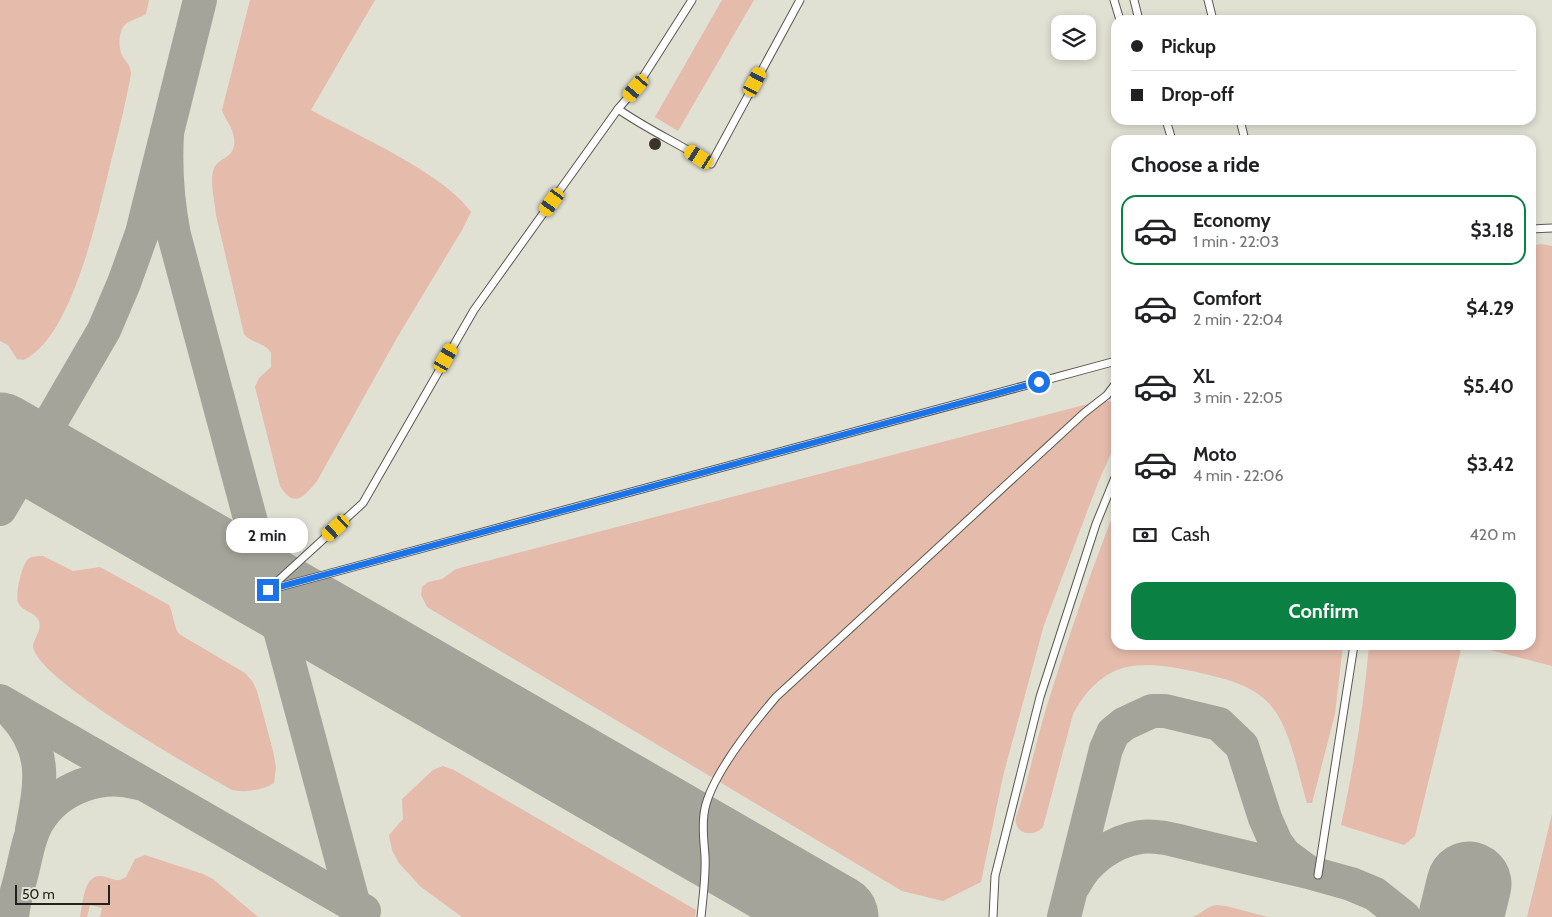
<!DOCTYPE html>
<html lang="en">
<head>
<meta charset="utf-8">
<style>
	:root { --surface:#fff; --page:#f6f6f6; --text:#202124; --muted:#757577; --line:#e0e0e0; --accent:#0b8043 }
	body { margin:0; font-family:Cabin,sans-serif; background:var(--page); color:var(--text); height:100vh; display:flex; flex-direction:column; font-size:19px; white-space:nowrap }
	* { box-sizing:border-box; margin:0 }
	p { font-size:16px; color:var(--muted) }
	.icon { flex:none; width:28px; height:28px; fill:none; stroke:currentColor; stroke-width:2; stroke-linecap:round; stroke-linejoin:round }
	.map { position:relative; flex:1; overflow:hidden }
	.drawer { position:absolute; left:1111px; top:135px; width:425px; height:515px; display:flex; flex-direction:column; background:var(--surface); border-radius:15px; box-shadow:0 2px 8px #0003 }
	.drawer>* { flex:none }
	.guide { position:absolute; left:1111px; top:15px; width:425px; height:110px; border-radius:15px; box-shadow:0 2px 8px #0003; display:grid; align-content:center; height:110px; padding:0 20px; background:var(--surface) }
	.buttons { position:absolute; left:1051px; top:15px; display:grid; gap:10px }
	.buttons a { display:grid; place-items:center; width:45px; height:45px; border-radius:10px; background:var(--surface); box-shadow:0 2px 8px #0003; font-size:25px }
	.scale { position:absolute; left:15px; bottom:12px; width:95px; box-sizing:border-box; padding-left:5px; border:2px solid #23231e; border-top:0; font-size:14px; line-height:18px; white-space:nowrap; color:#23231e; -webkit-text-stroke:4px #e0e0d3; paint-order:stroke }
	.end { position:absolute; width:22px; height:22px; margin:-11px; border:6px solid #1a73e8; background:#fff; box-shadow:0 0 0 2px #fff }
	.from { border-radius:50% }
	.bubble { position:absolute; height:35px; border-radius:15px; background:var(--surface); box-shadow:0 2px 8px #0003; font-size:16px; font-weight:800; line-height:35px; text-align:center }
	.car { position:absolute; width:15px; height:30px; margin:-15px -8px; border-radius:6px; box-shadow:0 0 4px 1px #0007; background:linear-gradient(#f5c518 24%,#345 0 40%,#f5c518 0 76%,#345 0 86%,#f5c518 0) }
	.guide b { display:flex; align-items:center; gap:18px; height:48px; font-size:19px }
	.guide b+b { border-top:1px solid var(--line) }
	.guide i { width:12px; height:12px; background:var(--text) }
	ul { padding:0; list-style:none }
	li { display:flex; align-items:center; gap:15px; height:70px; margin:0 10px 8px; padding:0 10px; border:2px solid transparent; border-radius:15px }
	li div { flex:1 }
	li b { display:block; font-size:19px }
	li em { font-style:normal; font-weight:800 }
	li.active { border-color:var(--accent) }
	li>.icon { width:45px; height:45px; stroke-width:1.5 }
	h2 { padding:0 20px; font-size:22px; line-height:60px }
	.pay { display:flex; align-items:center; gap:12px; height:55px; padding:0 20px; font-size:19px }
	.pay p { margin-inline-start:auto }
	.action { display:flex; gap:10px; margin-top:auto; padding:10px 20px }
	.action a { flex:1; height:58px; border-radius:15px; background:var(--accent); color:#fff; font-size:20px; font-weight:800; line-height:58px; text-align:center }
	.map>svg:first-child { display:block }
	.green { fill:#e5bbab }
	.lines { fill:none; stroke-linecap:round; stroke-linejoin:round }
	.taxiway { stroke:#a4a49a; stroke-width:34 }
	.runway { stroke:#a4a49a; stroke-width:85 }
	.building { fill:#3a332b }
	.lane-casing { stroke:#5a5a4f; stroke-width:9 }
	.lane { stroke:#fff; stroke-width:7 }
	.route { stroke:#1a73e8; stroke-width:6 }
</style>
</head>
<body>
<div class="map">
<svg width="1552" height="917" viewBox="0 0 1552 917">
	<rect width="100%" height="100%" fill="#e0e0d3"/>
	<g class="green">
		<path d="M0 0H149L146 14C140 18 133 19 127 23 119 28 118 44 121 53 124 61 131 64 131 74 125 108 116 141 108 174 96 222 71 337 24 360L17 359 8 345 0 341Z"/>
		<path d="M250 0H375L311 110C354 134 444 173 471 212L462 230 398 336 317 481C304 497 294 509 280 486L255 387 259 378 271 367V353C265 342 252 344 244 334L216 215C215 202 209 181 214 168 219 157 237 158 234 138 233 127 225 120 222 110Z"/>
		<path d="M722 0H754L678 131 655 117Z"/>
		<path d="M1541 244 1552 246V666L1471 645H1531V246Z"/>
		<path d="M1103 400 1112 402 1116 406V442L1098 483 1044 625 1003 776 981 882 943 901 902 891 427 607 421 595 422 587 428 582 442 579 456 569Z"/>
		<path d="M1116 507V645H1343L1335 714 1312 803H1307C1298 774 1291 730 1272 707 1255 686 1230 680 1205 674 1147 661 1106 654 1073 714L1043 827C1036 835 1020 837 1016 823 1015 819 1017 813 1019 809 1029 776 1036 742 1046 709 1067 641 1090 574 1116 507Z"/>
		<path d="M43 556 73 571 100 567 169 605C174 615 173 625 179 634L245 673 252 681 257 691 273 751 276 767 274 783C263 790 245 793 232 790 199 771 35 679 33 646 34 637 42 631 39 621 36 612 23 612 19 604 14 596 22 565 28 559 32 556 38 556 43 556Z"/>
		<path d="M1369 645H1462L1415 836 1404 845 1341 825C1354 766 1364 705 1369 645Z"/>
		<path d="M443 766 454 770 696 910 695 917H462L421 887 399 863 392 850 389 835 403 819 402 799 433 770Z"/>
		<path d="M1552 814V917H1527Z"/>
		<path d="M145 855 203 874 213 879 258 917H100L102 908 90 905 87 917H80C83 905 83 876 100 876 107 876 113 881 120 880L126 877 135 859Z"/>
		<path d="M1217 905 1226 906 1268 917H1192C1202 914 1206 906 1217 905Z"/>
	</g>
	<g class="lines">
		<g class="taxiway">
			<path d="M167 133C165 169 167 200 174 235L357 917"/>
			<path d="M0 509 104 330 124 283 142 233 200 0"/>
			<path d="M0 701 364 911"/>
			<path d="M12 712C48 750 41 783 32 830"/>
			<path d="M1074 885C1087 859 1112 842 1140 837 1160 834 1184 843 1203 847 1237 855 1270 863 1304 871"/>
			<path d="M12 917C13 903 18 889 21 876 26 858 28 837 38 821 58 788 101 772 138 783"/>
			<path d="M1064 917 1106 749 1113 733 1124 724 1152 711H1165L1219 724 1242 746 1265 818 1276 843 1285 855 1308 872 1351 884 1375 894 1404 917"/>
		</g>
		<g class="runway">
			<path d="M0 435 836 917"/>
			<path d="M1461 917 1469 884"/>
		</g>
	</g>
	<circle class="building" cx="655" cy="144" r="6"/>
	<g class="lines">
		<g class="lane-casing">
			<g id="lane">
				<path d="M1114 0 1120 20"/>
				<path d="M1134 0 1139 20"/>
				<path d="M1208 0 1213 20"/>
				<path d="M618 109C648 130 680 144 711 164L800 0"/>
				<path d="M1166 120 1172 140"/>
				<path d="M1240 120 1245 140"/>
				<path d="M1531 229 1552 228"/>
				<path d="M270 588 363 503 474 310 618 109 636 88 692 0"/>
				<path d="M268 590 1116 361"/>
				<path d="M1318 875 1354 645"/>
				<path d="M701 917C703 897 706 876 705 856 704 842 702 828 704 814 708 779 753 724 776 697L1084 413 1107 395 1116 383"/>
				<path d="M993 917 995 876 1040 697 1096 524 1116 475"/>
			</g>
		</g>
		<use href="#lane" class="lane"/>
	</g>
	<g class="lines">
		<path class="route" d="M268 590 1039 382"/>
	</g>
</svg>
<div class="buttons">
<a><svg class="icon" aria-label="layers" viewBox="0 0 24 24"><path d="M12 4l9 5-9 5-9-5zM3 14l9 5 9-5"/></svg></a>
</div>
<div class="scale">50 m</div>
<i class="end from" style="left:1039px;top:382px"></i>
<i class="end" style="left:268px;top:590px"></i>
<div class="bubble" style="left:226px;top:518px;width:82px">2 min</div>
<i class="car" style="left:755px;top:82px;rotate:28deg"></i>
<i class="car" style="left:636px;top:88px;rotate:220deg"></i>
<i class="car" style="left:699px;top:157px;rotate:303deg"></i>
<i class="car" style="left:552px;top:202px;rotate:216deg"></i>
<i class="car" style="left:446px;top:358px;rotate:30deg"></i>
<i class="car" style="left:336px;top:528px;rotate:228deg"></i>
<div class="guide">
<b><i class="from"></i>Pickup</b>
<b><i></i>Drop-off</b>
</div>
<section class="drawer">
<h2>Choose a ride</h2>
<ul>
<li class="active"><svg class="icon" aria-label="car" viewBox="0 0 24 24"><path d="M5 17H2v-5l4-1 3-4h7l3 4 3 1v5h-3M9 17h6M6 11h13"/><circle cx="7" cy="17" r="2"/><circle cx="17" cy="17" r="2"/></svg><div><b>Economy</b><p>1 min · 22:03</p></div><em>$3.18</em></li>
<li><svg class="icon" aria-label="car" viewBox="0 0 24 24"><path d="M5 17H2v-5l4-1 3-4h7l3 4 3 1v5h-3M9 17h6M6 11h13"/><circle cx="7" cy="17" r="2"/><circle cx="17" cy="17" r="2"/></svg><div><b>Comfort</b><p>2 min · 22:04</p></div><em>$4.29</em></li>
<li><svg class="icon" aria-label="car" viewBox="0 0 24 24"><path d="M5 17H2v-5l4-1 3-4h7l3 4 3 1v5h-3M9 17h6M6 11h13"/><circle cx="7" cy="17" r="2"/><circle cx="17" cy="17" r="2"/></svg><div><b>XL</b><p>3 min · 22:05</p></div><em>$5.40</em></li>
<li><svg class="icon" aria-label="car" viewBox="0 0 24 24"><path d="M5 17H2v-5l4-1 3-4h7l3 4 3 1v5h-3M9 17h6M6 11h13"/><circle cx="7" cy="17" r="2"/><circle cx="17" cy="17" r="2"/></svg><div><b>Moto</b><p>4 min · 22:06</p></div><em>$3.42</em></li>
</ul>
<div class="pay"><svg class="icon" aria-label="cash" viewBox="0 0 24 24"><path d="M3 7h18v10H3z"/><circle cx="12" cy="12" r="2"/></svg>Cash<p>420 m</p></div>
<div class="action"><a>Confirm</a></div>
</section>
</div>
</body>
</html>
